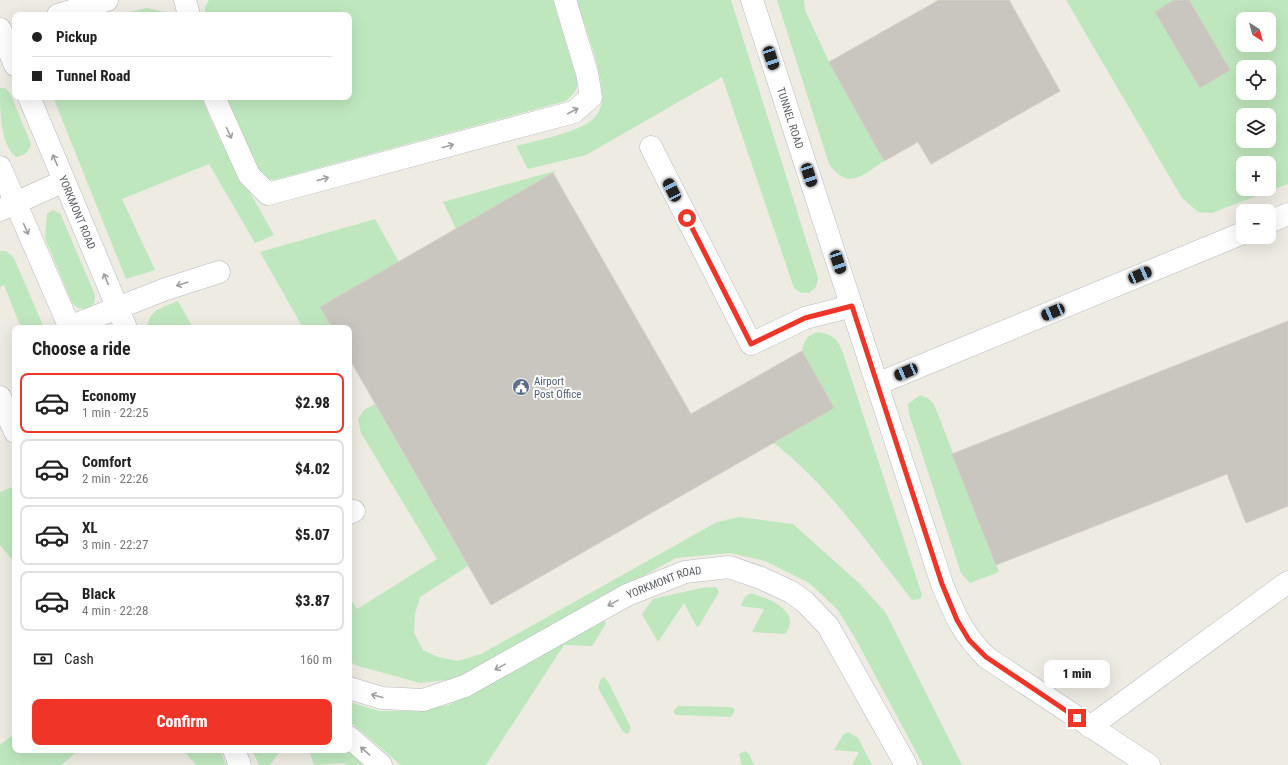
<!DOCTYPE html>
<html lang="en">
<head>
<meta charset="utf-8">
<style>
	:root { --surface:#fff; --page:#f6f6f6; --text:#222; --muted:#767676; --line:#e0e0e0; --accent:#ef3428 }
	body { margin:0; font-family:"Roboto Condensed",sans-serif; background:var(--page); color:var(--text); height:100vh; display:flex; flex-direction:column; font-size:15px; white-space:nowrap }
	* { box-sizing:border-box; margin:0 }
	p { font-size:13px; color:var(--muted) }
	.icon { flex:none; width:22px; height:22px; fill:none; stroke:currentColor; stroke-width:2; stroke-linecap:round; stroke-linejoin:round }
	.map { position:relative; flex:1; overflow:hidden }
	.drawer { position:absolute; left:12px; top:325px; width:340px; height:428px; display:flex; flex-direction:column; background:var(--surface); border-radius:8px; box-shadow:0 4px 16px #0002 }
	.drawer>* { flex:none }
	.guide { position:absolute; left:12px; top:12px; width:340px; height:88px; border-radius:8px; box-shadow:0 4px 16px #0002; display:grid; align-content:center; height:88px; padding:0 20px; background:var(--surface) }
	.needle { width:26px; rotate:144deg }
	.tools { position:absolute; left:1236px; top:12px; display:grid; gap:8px }
	.tools a { display:grid; place-items:center; width:40px; height:40px; border-radius:8px; background:var(--surface); box-shadow:0 4px 16px #0002; font-size:20px }
	.end { position:absolute; width:18px; height:18px; margin:-9px; border:5px solid #ef3428; background:#fff; box-shadow:0 0 0 2px #fff }
	.from { border-radius:50% }
	.bubble { position:absolute; height:28px; border-radius:8px; background:var(--surface); box-shadow:0 4px 16px #0002; font-size:13px; font-weight:800; line-height:28px; text-align:center }
	.car { position:absolute; width:12px; height:24px; margin:-12px -6px; border-radius:5px; box-shadow:0 0 3px 1px #0007; background:linear-gradient(#222 24%,#8ab4d8 0 40%,#222 0 76%,#8ab4d8 0 86%,#222 0) }
	.guide b { display:flex; align-items:center; gap:14px; height:38px; font-size:15px }
	.guide b+b { border-top:1px solid var(--line) }
	.guide i { width:10px; height:10px; background:var(--text) }
	ul { padding:0; list-style:none }
	li { display:flex; align-items:center; gap:12px; height:60px; margin:0 8px 6px; padding:0 12px; border:2px solid var(--line); border-radius:8px }
	li div { flex:1 }
	li b { display:block; font-size:15px }
	li em { font-style:normal; font-weight:800 }
	li.on { border-color:var(--accent) }
	li>.icon { width:36px; height:36px; stroke-width:1.5 }
	h2 { padding:0 20px; font-size:18px; line-height:48px }
	.pay { display:flex; align-items:center; gap:10px; height:44px; padding:0 20px; font-size:15px }
	.pay p { margin-inline-start:auto }
	.action { display:flex; gap:8px; margin-top:auto; padding:8px 20px }
	.action a { flex:1; height:46px; border-radius:8px; background:var(--accent); color:#fff; font-size:16px; font-weight:800; line-height:46px; text-align:center }
	.map>svg:first-child { display:block }
	.green { fill:#bfe7be; fill-rule:evenodd }
	.building { fill:#c9c6c0; stroke:#d3cdc1 }
	.lines { fill:none; stroke-linecap:round; stroke-linejoin:round }
	.minor-casing { stroke:#b5b9be; stroke-width:23 }
	.minor { stroke:#fff; stroke-width:22 }
	.oneway { stroke:#9d9fa2 }
	.route { stroke:#ef3428; stroke-width:5 }
	.labels { text-anchor:middle; dominant-baseline:central; stroke-width:4; stroke-linejoin:round; paint-order:stroke }
	.street-label { font-size:11px; fill:#5b5f64; stroke:#fff }
	.service-label { font-size:11px; fill:#4e5e75; stroke:#fff; text-anchor:start }
</style>
</head>
<body>
<div class="map">
<svg width="1288" height="765" viewBox="0 0 1288 765">
	<rect width="100%" height="100%" fill="#eeebe3"/>
	<g class="green">
		<path d="M209 0H553L577 80C578 90 574 94 566 101L274 180 266 178 259 172 226 97H349V15H205V7Z"/>
		<path d="M576 0H731L818 278 816 287 809 293H801L794 288 722 77 586 155 528 169 516 146C535 141 580 132 593 119 596 116 600 110 601 106 608 84 584 24 576 0Z"/>
		<path d="M777 0H804L805 10 829 62 884 161C863 175 848 191 829 164Z"/>
		<path d="M1066 0H1288V184L1212 213 1198 212 1182 198ZM1243 19H1269V45H1243ZM1243 67H1269V93H1243ZM1243 115H1269V141H1243ZM1243 163H1269V189H1243Z"/>
		<path d="M147 8 165 12 168 15H118Z"/>
		<path d="M0 88H5L10 93 31 144C29 153 24 155 16 157 0 145 0 110 0 88Z"/>
		<path d="M53 97H201L220 140 274 235 255 243 209 164 122 199 155 270 126 279Z"/>
		<path d="M558 170 456 229 443 202Z"/>
		<path d="M53 210 60 213 95 295 94 303 87 309 78 308 72 303 45 238 47 214Z"/>
		<path d="M375 219 399 262 320 307 332 328H303L260 252Z"/>
		<path d="M0 251H6L14 258 44 328H21L4 285 0 287Z"/>
		<path d="M178 301 193 328H148C147 310 164 307 178 301Z"/>
		<path d="M817 332C832 334 838 338 843 353L922 595 920 599 912 600C869 545 829 486 774 443L834 408 802 351C804 340 807 336 817 332Z"/>
		<path d="M920 395 928 398 934 404 999 572 970 583 961 573 909 414 908 404Z"/>
		<path d="M375 404 468 566 420 597 415 614 414 633 423 650 438 657 458 661 481 654 717 522 739 517 793 524 859 583 886 613 962 765H923L854 636 837 609 809 583 765 561 730 553 676 558 456 679 420 683 355 665 349 661V597L357 609 437 559 361 433 358 419 364 410Z"/>
		<path d="M15 486V563L0 545V492Z"/>
		<path d="M716 587 719 592 699 626 697 627 684 603 658 642 642 614 653 599 701 588Z"/>
		<path d="M750 593C768 598 803 611 785 634L752 632 764 609 741 606 744 598Z"/>
		<path d="M599 620H604L606 624 592 646 564 645 486 765H401L349 721V702L379 711H411L449 705Z"/>
		<path d="M604 677 609 683 631 728 628 734 623 732 598 688 600 680Z"/>
		<path d="M678 706 732 707 735 710 731 717 676 715 673 711Z"/>
		<path d="M848 732 858 738 872 765H852L859 752 834 750 843 735Z"/>
		<path d="M15 733V750H79L61 765H0V745Z"/>
		<path d="M183 750H220L226 765H196Z"/>
		<path d="M252 750H281L270 765H259Z"/>
		<path d="M309 750H348L365 765H346L345 763 314 765Z"/>
		<path d="M745 751 749 754 754 765H742L739 754Z"/>
	</g>
	<g class="building">
		<path d="M939 0H1009L1060 91 931 164 918 142 884 161 829 62Z"/>
		<path d="M1174 0H1189L1230 70 1200 88 1155 12Z"/>
		<path d="M553 173 691 414 802 351 834 408 491 605 349 358V328H332L320 307Z"/>
		<path d="M1288 321V506L1246 523 1227 474 996 565 952 454Z"/>
	</g>
	<g class="lines">
		<g class="minor-casing">
			<g id="minor">
				<path d="M185 0 189 15"/>
				<path id="s1" d="M752 0 942 584C955 615 962 633 986 657L1149 765"/>
				<path d="M58 15 107 0"/>
				<path d="M0 29 15 65"/>
				<path id="s2" d="M29 97 126 328"/>
				<path d="M214 97 249 175 268 194 574 112 591 97 587 73 565 0"/>
				<path d="M651 147 751 344 805 318 852 306"/>
				<path d="M0 167 70 328"/>
				<path d="M0 210 64 181"/>
				<path d="M1269 222 1288 214"/>
				<path d="M69 327 166 289 219 272"/>
				<path d="M877 384 1243 233"/>
				<path d="M0 397 15 432"/>
				<path d="M349 513 354 511"/>
				<path id="s3" d="M349 688 382 698 423 700 465 686 627 595 685 572 729 567 761 578 791 592 805 602 828 626 906 765"/>
				<path d="M1090 727 1288 582"/>
				<path d="M349 737 381 765"/>
				<path d="M234 750 240 765"/>
			</g>
		</g>
		<use href="#minor" class="minor"/>
	</g>
	<defs><path id="oneway-shaft" d="M-6 0H5M1.5-3L5.5 0L1.5 3" fill="none" stroke-width="1.6" stroke-linecap="round" stroke-linejoin="round"/></defs>
	<g class="oneway">
		<use href="#oneway-shaft" transform="translate(573 111) rotate(-28)"/>
		<use href="#oneway-shaft" transform="translate(229 133) rotate(65)"/>
		<use href="#oneway-shaft" transform="translate(448 146) rotate(-15)"/>
		<use href="#oneway-shaft" transform="translate(55 160) rotate(-113)"/>
		<use href="#oneway-shaft" transform="translate(323 179) rotate(-15)"/>
		<use href="#oneway-shaft" transform="translate(26 229) rotate(66)"/>
		<use href="#oneway-shaft" transform="translate(106 279) rotate(-113)"/>
		<use href="#oneway-shaft" transform="translate(182 284) rotate(162)"/>
		<use href="#oneway-shaft" transform="translate(613 603) rotate(151)"/>
		<use href="#oneway-shaft" transform="translate(500 667) rotate(151)"/>
		<use href="#oneway-shaft" transform="translate(377 696) rotate(-165)"/>
		<use href="#oneway-shaft" transform="translate(365 751) rotate(-139)"/>
	</g>
	<g class="lines">
		<path class="route" d="M687 218 751 344 805 318 852 306 942 584 957 620 969 640 986 657 1077 718"/>
	</g>
	<defs>
		<g id="civic-disc" transform="scale(0.9)"><circle r="9.5" fill="#5c6f8a" stroke="#fff"/><path d="M-.6-6.5H3V-4.5H.6V-3L4-1V1h2V6H-6V1h2V-1L-.6-3ZM-1.2 2.5V6h2.4V2.5Z" fill="#fff"/></g>
	</defs>
	<g fill-rule="evenodd">
		<use href="#civic-disc" x="521" y="387"/>
	</g>
	<g class="labels">
		<g class="street-label">
			<text stroke="none"><textPath href="#s1" startOffset="124">TUNNEL ROAD</textPath></text>
			<text stroke="none"><textPath href="#s2" startOffset="125">YORKMONT ROAD</textPath></text>
			<text stroke="none"><textPath href="#s3" startOffset="345">YORKMONT ROAD</textPath></text>
		</g>
		<g class="service-label">
			<text x="534" y="381">Airport<tspan x="534" dy="13">Post Office</tspan></text>
		</g>
	</g>
</svg>
<div class="tools">
<a><svg class="needle" viewBox="-14 -14 28 28"><path d="M0-13l5 13h-10z" fill="#e53935"/><path d="M0 13l5-13h-10z" fill="#767676"/></svg></a>
<a><svg class="icon" aria-label="locate" viewBox="0 0 24 24"><circle cx="12" cy="12" r="6"/><path d="M12 2v4M12 18v4M2 12h4M18 12h4"/></svg></a>
<a><svg class="icon" aria-label="layers" viewBox="0 0 24 24"><path d="M12 4l9 5-9 5-9-5zM3 14l9 5 9-5"/></svg></a>
<a>+</a>
<a>−</a>
</div>
<i class="end from" style="left:687px;top:218px"></i>
<i class="end" style="left:1077px;top:718px"></i>
<div class="bubble" style="left:1044px;top:660px;width:66px">1 min</div>
<i class="car" style="left:771px;top:58px;rotate:162deg"></i>
<i class="car" style="left:809px;top:175px;rotate:162deg"></i>
<i class="car" style="left:672px;top:190px;rotate:333deg"></i>
<i class="car" style="left:838px;top:262px;rotate:162deg"></i>
<i class="car" style="left:1140px;top:275px;rotate:67deg"></i>
<i class="car" style="left:1053px;top:312px;rotate:247deg"></i>
<i class="car" style="left:906px;top:372px;rotate:247deg"></i>
<div class="guide">
<b><i class="from"></i>Pickup</b>
<b><i></i>Tunnel Road</b>
</div>
<section class="drawer">
<h2>Choose a ride</h2>
<ul>
<li class="on"><svg class="icon" aria-label="car" viewBox="0 0 24 24"><path d="M5 17H2v-5l4-1 3-4h7l3 4 3 1v5h-3M9 17h6M6 11h13"/><circle cx="7" cy="17" r="2"/><circle cx="17" cy="17" r="2"/></svg><div><b>Economy</b><p>1 min · 22:25</p></div><em>$2.98</em></li>
<li><svg class="icon" aria-label="car" viewBox="0 0 24 24"><path d="M5 17H2v-5l4-1 3-4h7l3 4 3 1v5h-3M9 17h6M6 11h13"/><circle cx="7" cy="17" r="2"/><circle cx="17" cy="17" r="2"/></svg><div><b>Comfort</b><p>2 min · 22:26</p></div><em>$4.02</em></li>
<li><svg class="icon" aria-label="car" viewBox="0 0 24 24"><path d="M5 17H2v-5l4-1 3-4h7l3 4 3 1v5h-3M9 17h6M6 11h13"/><circle cx="7" cy="17" r="2"/><circle cx="17" cy="17" r="2"/></svg><div><b>XL</b><p>3 min · 22:27</p></div><em>$5.07</em></li>
<li><svg class="icon" aria-label="car" viewBox="0 0 24 24"><path d="M5 17H2v-5l4-1 3-4h7l3 4 3 1v5h-3M9 17h6M6 11h13"/><circle cx="7" cy="17" r="2"/><circle cx="17" cy="17" r="2"/></svg><div><b>Black</b><p>4 min · 22:28</p></div><em>$3.87</em></li>
</ul>
<div class="pay"><svg class="icon" aria-label="cash" viewBox="0 0 24 24"><path d="M3 7h18v10H3z"/><circle cx="12" cy="12" r="2"/></svg>Cash<p>160 m</p></div>
<div class="action"><a>Confirm</a></div>
</section>
</div>
</body>
</html>
